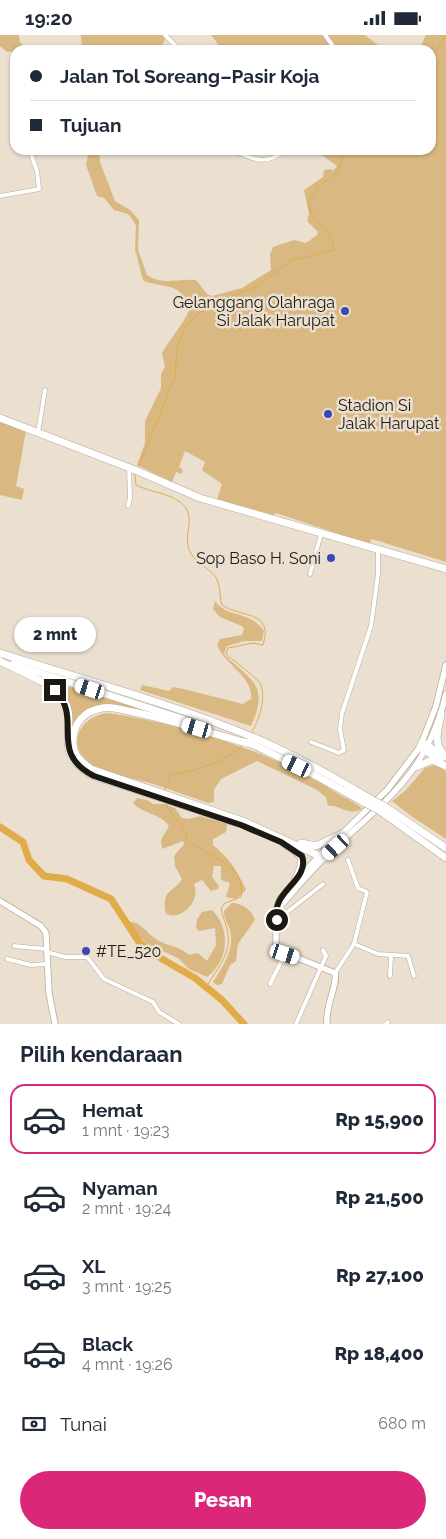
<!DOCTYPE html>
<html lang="id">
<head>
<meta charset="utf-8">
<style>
	:root { --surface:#fff; --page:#f6f6f7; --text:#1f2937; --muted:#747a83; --line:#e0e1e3; --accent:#db2777 }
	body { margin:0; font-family:Raleway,sans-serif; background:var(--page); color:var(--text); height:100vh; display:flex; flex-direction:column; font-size:19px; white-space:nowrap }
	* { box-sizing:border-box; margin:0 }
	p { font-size:16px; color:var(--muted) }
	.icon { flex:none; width:28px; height:28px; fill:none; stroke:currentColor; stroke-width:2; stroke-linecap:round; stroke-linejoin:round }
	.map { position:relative; height:989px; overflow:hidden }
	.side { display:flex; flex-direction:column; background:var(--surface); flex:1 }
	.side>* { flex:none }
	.banner { position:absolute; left:10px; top:10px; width:426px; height:110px; border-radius:15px; box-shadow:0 1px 4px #0004; display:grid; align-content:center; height:110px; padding:0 20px; background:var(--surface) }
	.end { position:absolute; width:22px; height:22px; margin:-11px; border:6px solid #1c1913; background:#fff; box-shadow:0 0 0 2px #fff }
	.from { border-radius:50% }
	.bubble { position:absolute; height:35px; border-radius:18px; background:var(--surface); box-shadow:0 1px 4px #0004; font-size:16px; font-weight:800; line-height:35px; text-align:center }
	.car { position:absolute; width:15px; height:30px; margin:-15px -8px; border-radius:6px; box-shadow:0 0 4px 1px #0007; background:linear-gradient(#fff 24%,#345 0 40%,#fff 0 76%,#345 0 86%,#fff 0) }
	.banner b { display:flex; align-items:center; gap:18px; height:48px; font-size:19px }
	.banner b+b { border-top:1px solid var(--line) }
	.banner i { width:12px; height:12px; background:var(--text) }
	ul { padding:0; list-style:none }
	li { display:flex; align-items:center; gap:15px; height:70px; margin:0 10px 8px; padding:0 10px; border:2px solid transparent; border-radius:15px }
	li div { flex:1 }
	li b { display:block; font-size:19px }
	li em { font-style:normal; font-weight:800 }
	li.active { border-color:var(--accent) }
	li>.icon { width:45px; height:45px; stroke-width:1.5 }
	h2 { padding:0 20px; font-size:22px; line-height:60px }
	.pay { display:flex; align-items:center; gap:12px; height:55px; padding:0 20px; font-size:19px }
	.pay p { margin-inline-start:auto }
	.cta { display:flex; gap:10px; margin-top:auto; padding:10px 20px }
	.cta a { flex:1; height:58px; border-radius:30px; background:var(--accent); color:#fff; font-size:20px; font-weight:800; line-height:58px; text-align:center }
	.status { display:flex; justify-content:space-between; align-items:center; height:35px; padding:0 25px; background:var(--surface); direction:ltr }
	.status svg { height:14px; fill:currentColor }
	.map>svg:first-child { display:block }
	.green { fill:#dab881 }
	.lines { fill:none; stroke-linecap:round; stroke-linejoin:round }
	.stream { stroke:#e0ac4a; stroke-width:1 }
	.river { stroke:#e0ac4a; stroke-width:7 }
	.street-casing { stroke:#b5ab9b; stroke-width:5 }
	.secondary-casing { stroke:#b5ab9b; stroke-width:7 }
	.highway-casing { stroke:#b5ab9b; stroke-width:8 }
	.street { stroke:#fff; stroke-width:4 }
	.secondary { stroke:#fff; stroke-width:5.5 }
	.highway { stroke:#fff; stroke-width:7 }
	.highway-bridge-casing { stroke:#b5ab9b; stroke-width:8; stroke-linecap:butt }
	.highway-bridge { stroke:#fff; stroke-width:7 }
	.route { stroke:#1c1913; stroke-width:6 }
	.poi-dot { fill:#3947ba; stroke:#ebe0d0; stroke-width:2 }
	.labels { text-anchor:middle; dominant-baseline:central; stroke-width:5; stroke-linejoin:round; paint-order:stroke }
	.poi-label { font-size:16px; fill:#1c1913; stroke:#ebe0d0; text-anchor:end }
</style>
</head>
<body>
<div class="status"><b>19:20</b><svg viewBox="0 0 49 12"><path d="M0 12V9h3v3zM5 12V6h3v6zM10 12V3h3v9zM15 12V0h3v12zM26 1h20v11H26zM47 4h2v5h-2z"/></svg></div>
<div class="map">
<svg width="446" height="989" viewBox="0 0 446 989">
	<rect width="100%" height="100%" fill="#ebe0d0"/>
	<g class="green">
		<path d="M0 0H19L20 7 27 15 7 17 0 11Z"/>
		<path d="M81 0H167L160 15H82Z"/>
		<path d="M211 0H365L384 15H218V9Z"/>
		<path d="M426 0H446V527L372 504 369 509 276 478 274 480 217 464 222 449 202 435 205 427 185 416 179 432 183 435 181 439 176 437 172 447 137 430 145 408V386L161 353V339L165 332 162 318C171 302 184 289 190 273 181 249 169 253 146 247L143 245 135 214 136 191 133 185 128 179 114 175 104 163 97 161 86 130 89 115H99L100 127 115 166 130 175 139 185 138 215 147 240C163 251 178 243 196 245L207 259 212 261 242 253 271 235 270 219 273 212 294 205 306 208 317 200 318 197 307 186 309 179 304 155 323 142 324 135 331 134 333 136 337 131 315 115 265 120 242 115H431V15H419Z"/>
		<path d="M0 386 26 396 16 451 24 454 22 465 0 460Z"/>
		<path d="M215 566C228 584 250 575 264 596L262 606H245L227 611 224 619C251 646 270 649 251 691L140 655 142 650 169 656 173 652 179 653 243 669 251 664C254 642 224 629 217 610L220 604 242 600 244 594 242 591 220 582 213 574Z"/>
		<path d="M53 647 147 675 146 677 99 670C79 674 73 687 70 705V677L68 665Z"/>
		<path d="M107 678C185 689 274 717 340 760 347 764 357 768 362 774 348 782 340 769 328 771L326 762 317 755 257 726 221 744 214 755V767L208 768C188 761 167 753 146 747 128 742 107 740 91 729 65 711 79 682 107 678Z"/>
		<path d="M434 730 446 736V804L411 781 392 766 405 756 425 733Z"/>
		<path d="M137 763 147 765 153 769H164L175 773 182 783 188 784 200 781 227 789 226 797 213 804V810C230 824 237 835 246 855L236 864 226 862 230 848 221 845V831H214L212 842 219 851 218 854 211 856 202 845 194 849C201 866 182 886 166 879 161 853 173 859 182 844L175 831 174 821 184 809 183 806 162 814 161 805 169 791C160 778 144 780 133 768Z"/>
		<path d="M232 868C242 868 253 876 255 885L238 909 236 926 230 930 222 949 217 950 213 947C223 932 235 914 230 895 228 888 224 884 224 876Z"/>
		<path d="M212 875C231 894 229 926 207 942L189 934 178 923 151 911 139 902 130 887C138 886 146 896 153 902 166 912 177 909 189 920L198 918 207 926 216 910 215 893 199 896 196 893 197 884 202 877Z"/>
	</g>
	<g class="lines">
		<g class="stream">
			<path d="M431 23 446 0"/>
			<path d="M138 433 175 342 177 313 186 290 201 277 220 266 257 251 292 225 334 215C333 195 309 187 309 166L318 152 337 137 346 115"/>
			<path d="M135 439 136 450C150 457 168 458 180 467 200 482 179 502 192 520 197 529 209 533 215 541 221 549 219 561 222 570 241 583 274 575 263 610L253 608 228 613 226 619C233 625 257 643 260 648 267 663 259 686 251 698"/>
			<path d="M164 756 171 740C190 737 232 726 243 709"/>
			<path d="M166 768C169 782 186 789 187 804 205 823 247 827 241 862L225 868 221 873C222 882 227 889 228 899 231 920 216 935 206 952"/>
		</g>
		<path class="river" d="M0 792 23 807 29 825 44 841 67 844 111 864 139 907 162 924 195 943 222 965 244 989"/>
		<g class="street-casing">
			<g id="street">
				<path d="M165 0 180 15"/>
				<path d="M325 0 336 15"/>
				<path d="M233 115C253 125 267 131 285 115"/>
				<path d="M0 161 39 154 37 136 31 119 52 115"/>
				<path d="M38 398 45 355"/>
				<path d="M128 471 130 463 129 432"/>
				<path d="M310 539 321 499"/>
				<path d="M311 707 339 718 344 715 340 695 342 678 371 591 378 539V514"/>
				<path d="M277 885 323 849"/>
				<path d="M354 909 378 919 408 921 414 941"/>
				<path d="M14 911 46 914"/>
				<path d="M47 917 65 922H87L104 944 153 967 159 977 179 989"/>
				<path d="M7 924 31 930 48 929"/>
				<path d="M335 938 354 909 367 857 358 853 348 825"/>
				<path d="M390 941 391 921"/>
				<path d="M270 949 285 919"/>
				<path d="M296 989 326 921 323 915"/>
				<path d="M386 989 388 987"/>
			</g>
		</g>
		<g class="secondary-casing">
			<g id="secondary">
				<path d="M0 866 41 891 46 898 49 958 55 989"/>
				<path d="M278 874C293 857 308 839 324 823 382 767 426 743 446 659"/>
				<path d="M327 989C325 970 338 950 335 938L278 915 276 910V875L280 864 317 823 387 755 420 712 436 671 446 630"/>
			</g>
		</g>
		<g class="highway-casing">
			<g id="highway">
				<path d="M0 383 135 435 200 463 446 534"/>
				<path d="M0 618C85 645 173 669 255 703 295 720 332 741 369 763"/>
				<path d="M0 626C15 634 55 650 63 663 81 692 48 717 94 741L237 788"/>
				<path d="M13 629 207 692"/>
				<path d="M441 679C438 696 432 708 446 722"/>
				<path d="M422 707 440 719"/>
				<path d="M250 708 311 738 365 768"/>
				<path d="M252 709C212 699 173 685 133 677 123 675 112 671 102 673 84 676 73 688 73 707 73 720 81 727 91 734L243 786 324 823"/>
				<path d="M420 712 440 725"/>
				<path d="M416 732 432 725 446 731"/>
				<path d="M384 771 446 813"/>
				<path d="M380 776 446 823"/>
				<path d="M283 808C305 822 306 822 295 846"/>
				<path d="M301 808 316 811 342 799"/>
			</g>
		</g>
		<use href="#street" class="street"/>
		<use href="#secondary" class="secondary"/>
		<use href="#highway" class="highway"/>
		<g class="highway-bridge-casing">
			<g id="highway-bridge">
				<path d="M369 763 384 771"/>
				<path d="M365 768 380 776"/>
			</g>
		</g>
		<use href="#highway-bridge" class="highway-bridge"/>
	</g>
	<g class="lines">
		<path class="route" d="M55 655C84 685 47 717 94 741L241 790 281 807 302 821C309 841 283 853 278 869 276 874 276 880 277 885"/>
	</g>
	<g class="poi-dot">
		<circle cx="345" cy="276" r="5"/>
		<circle cx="328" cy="379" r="5"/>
		<circle cx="331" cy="523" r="5"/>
		<circle cx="86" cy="916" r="5"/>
	</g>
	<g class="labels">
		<g class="poi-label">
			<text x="335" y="267">Gelanggang Olahraga<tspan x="335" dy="18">Si Jalak Harupat</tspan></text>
			<text x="338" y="370" text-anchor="start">Stadion Si<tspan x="338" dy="18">Jalak Harupat</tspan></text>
			<text x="321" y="523">Sop Baso H. Soni</text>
			<text x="96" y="916" text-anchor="start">#TE_520</text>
		</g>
	</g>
</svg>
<i class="end from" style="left:277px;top:885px"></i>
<i class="end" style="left:55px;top:655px"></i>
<div class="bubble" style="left:14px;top:582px;width:82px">2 mnt</div>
<i class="car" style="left:90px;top:654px;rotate:288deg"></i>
<i class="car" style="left:197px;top:693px;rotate:286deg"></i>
<i class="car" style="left:297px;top:731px;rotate:296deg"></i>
<i class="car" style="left:336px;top:812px;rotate:228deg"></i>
<i class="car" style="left:285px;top:919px;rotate:108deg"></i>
<div class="banner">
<b><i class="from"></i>Jalan Tol Soreang–Pasir Koja</b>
<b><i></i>Tujuan</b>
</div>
</div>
<section class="side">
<h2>Pilih kendaraan</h2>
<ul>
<li class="active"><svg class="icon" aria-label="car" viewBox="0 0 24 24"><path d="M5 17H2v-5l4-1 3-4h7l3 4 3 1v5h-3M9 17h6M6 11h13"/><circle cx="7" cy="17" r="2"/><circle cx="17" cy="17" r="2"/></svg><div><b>Hemat</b><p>1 mnt · 19:23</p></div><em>Rp 15,900</em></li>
<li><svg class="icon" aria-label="car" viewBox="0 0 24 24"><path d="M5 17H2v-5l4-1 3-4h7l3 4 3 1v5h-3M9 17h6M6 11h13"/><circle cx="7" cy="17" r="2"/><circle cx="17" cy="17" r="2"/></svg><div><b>Nyaman</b><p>2 mnt · 19:24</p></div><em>Rp 21,500</em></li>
<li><svg class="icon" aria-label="car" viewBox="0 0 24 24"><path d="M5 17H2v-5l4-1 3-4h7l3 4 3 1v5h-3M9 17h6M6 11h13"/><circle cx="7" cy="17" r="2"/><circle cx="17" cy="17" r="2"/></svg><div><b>XL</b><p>3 mnt · 19:25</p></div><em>Rp 27,100</em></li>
<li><svg class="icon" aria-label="car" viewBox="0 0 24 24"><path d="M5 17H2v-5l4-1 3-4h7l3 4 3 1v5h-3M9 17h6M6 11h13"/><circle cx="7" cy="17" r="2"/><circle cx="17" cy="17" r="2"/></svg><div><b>Black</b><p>4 mnt · 19:26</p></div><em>Rp 18,400</em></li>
</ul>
<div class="pay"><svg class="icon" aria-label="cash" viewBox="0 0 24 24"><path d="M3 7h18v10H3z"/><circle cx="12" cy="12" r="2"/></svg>Tunai<p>680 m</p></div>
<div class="cta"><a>Pesan</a></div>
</section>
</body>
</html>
